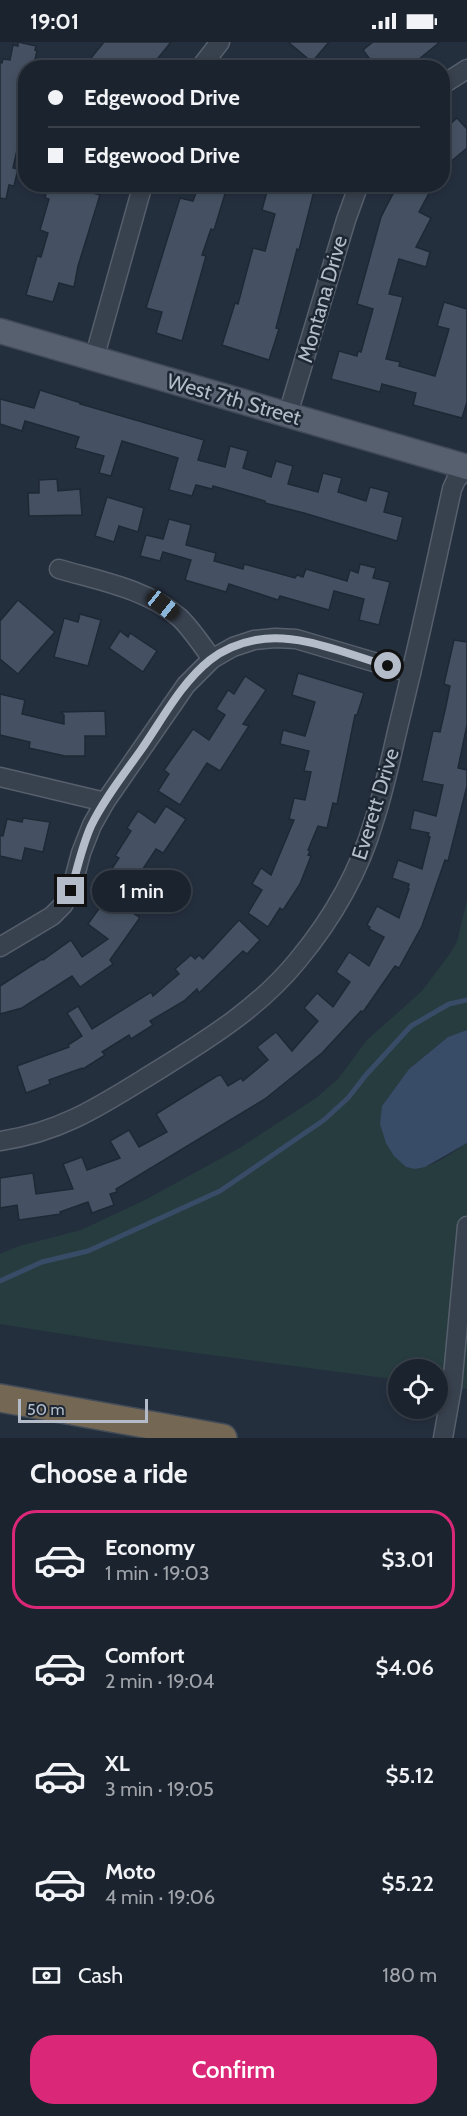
<!DOCTYPE html>
<html lang="en">
<head>
<meta charset="utf-8">
<style>
	:root { --surface:#1b232e; --page:#282f3a; --text:#f1f3f6; --muted:#a0a4aa; --line:#39404a; --accent:#db2777 }
	body { margin:0; font-family:Cabin,sans-serif; background:var(--page); color:var(--text); height:100vh; display:flex; flex-direction:column; font-size:22px; white-space:nowrap }
	* { box-sizing:border-box; margin:0 }
	p { font-size:20px; color:var(--muted) }
	.icon { flex:none; width:33px; height:33px; fill:none; stroke:currentColor; stroke-width:2; stroke-linecap:round; stroke-linejoin:round }
	.map { position:relative; height:1396px; overflow:hidden }
	.drawer { display:flex; flex-direction:column; background:var(--surface); flex:1 }
	.drawer>* { flex:none }
	.banner { position:absolute; left:18px; top:18px; width:432px; height:132px; border-radius:24px; box-shadow:0 3px 9px #0003,0 0 0 2px var(--line); display:grid; align-content:center; height:132px; padding:0 30px; background:var(--surface) }
	.buttons { position:absolute; left:388px; top:1317px; display:grid; gap:12px }
	.buttons a { display:grid; place-items:center; width:60px; height:60px; border-radius:50%; background:var(--surface); box-shadow:0 3px 9px #0003,0 0 0 2px var(--line); font-size:30px }
	.scale { position:absolute; left:18px; bottom:15px; width:130px; box-sizing:border-box; padding-left:6px; border:3px solid #b4bcc9; border-top:0; font-size:16px; line-height:21px; white-space:nowrap; color:#b4bcc9; -webkit-text-stroke:4px #1d2633; paint-order:stroke }
	.end { position:absolute; width:27px; height:27px; margin:-14px; border:8px solid #b4bcc9; background:#111; box-shadow:0 0 0 3px #111 }
	.from { border-radius:50% }
	.bubble { position:absolute; height:42px; border-radius:21px; background:var(--surface); box-shadow:0 3px 9px #0003,0 0 0 2px var(--line); font-size:20px; font-weight:600; line-height:42px; text-align:center }
	.car { position:absolute; width:18px; height:36px; margin:-18px -9px; border-radius:8px; box-shadow:0 0 4px 2px #0007; background:linear-gradient(#222 24%,#8ab4d8 0 40%,#222 0 76%,#8ab4d8 0 86%,#222 0) }
	.banner b { display:flex; align-items:center; gap:21px; height:57px; font-size:22px }
	.banner b+b { border-top:2px solid var(--line) }
	.banner i { width:15px; height:15px; background:var(--text) }
	ul { padding:0; list-style:none }
	li { display:flex; align-items:center; gap:18px; height:99px; margin:0 12px 9px; padding:0 18px; border:3px solid transparent; border-radius:24px }
	li div { flex:1 }
	li b { display:block; font-size:22px }
	li em { font-style:normal; font-weight:600 }
	li.selected { border-color:var(--accent) }
	li>.icon { width:54px; height:54px; stroke-width:1.5 }
	h2 { padding:0 30px; font-size:27px; line-height:72px }
	.pay { display:flex; align-items:center; gap:15px; height:66px; padding:0 30px; font-size:22px }
	.pay p { margin-inline-start:auto }
	.primary-button { display:flex; gap:12px; margin-top:auto; padding:12px 30px }
	.primary-button a { flex:1; height:69px; border-radius:24px; background:var(--accent); color:#fff; font-size:24px; font-weight:600; line-height:69px; text-align:center }
	.status { display:flex; justify-content:space-between; align-items:center; height:42px; padding:0 30px; background:var(--surface); direction:ltr }
	.status svg { height:16px; fill:currentColor }
	.map>svg:first-child { display:block }
	.green { fill:#263c3f }
	.water { fill:#394c67 }
	.lines { fill:none; stroke-linecap:round; stroke-linejoin:round }
	.stream { stroke:#394c67; stroke-width:5 }
	.building { fill:#455162; stroke:#1f2835; stroke-width:1.5 }
	.minor-casing { stroke:#565f6c; stroke-width:21 }
	.major-casing { stroke:#414a57; stroke-width:27 }
	.highway-casing { stroke:#434c59; stroke-width:30 }
	.minor { stroke:#38414e; stroke-width:18 }
	.major { stroke:#56606e; stroke-width:24 }
	.highway { stroke:#746855; stroke-width:27 }
	.route { stroke:#b4bcc9; stroke-width:8 }
	.labels { text-anchor:middle; dominant-baseline:central; stroke-width:5; stroke-linejoin:round; paint-order:stroke }
	.street-label { font-size:21px; fill:#b4bcc9; stroke:#1d2633 }
</style>
</head>
<body>
<div class="status"><b>19:01</b><svg viewBox="0 0 49 12"><path d="M0 12V9h3v3zM5 12V6h3v6zM10 12V3h3v9zM15 12V0h3v12zM26 1h20v11H26zM47 4h2v5h-2z"/></svg></div>
<div class="map">
<svg width="467" height="1396" viewBox="0 0 467 1396">
	<rect width="100%" height="100%" fill="#242f3e"/>
	<path class="green" d="M467 858V988L448 995 409 1027 382 1064 406 1125C428 1130 449 1113 467 1101V1347L438 1344V1328H399V1338L107 1299 0 1282V1212L19 1204 81 1188 145 1158 238 1107 316 1056 338 1037 367 998 422 949 449 913 457 900Z"/>
	<path class="water" d="M467 988V1101L425 1125 415 1127 406 1125 394 1114 386 1101 380 1082 382 1064 409 1027 448 995Z"/>
	<g class="lines">
		<path class="stream" d="M0 1239 42 1220 88 1209 220 1149 324 1078 348 1056 366 1033 411 984 449 962 467 958"/>
	</g>
	<g class="building">
		<path d="M18 0 36 4 35 8 37 9 33 26H26V63L22 79 26 80V96L20 95 13 126 18 127 14 144 9 143 6 157 0 156V20L2 21 3 17 10 18 13 3 18 4Z"/>
		<path d="M104 0H171L150 26H83Z"/>
		<path d="M288 0H329L312 20Z"/>
		<path d="M373 0H440L408 26H357L369 16 363 8Z"/>
		<path d="M457 76 467 87V106L442 127V89Z"/>
		<path d="M48 142H87L86 149 100 153 78 224 74 245 59 241 53 260 26 253 37 214 41 215 48 191 40 188 49 157 45 156Z"/>
		<path d="M199 142H228L214 188 211 187 202 213 206 214 182 299 156 291 162 270 146 266 180 156 193 159Z"/>
		<path d="M269 142H318L313 153 299 208 297 207 276 286 279 287 269 318 222 303 235 261 238 262 253 206 265 209 275 172 262 168Z"/>
		<path d="M398 142H434L419 170 431 176 416 205 430 210 426 225 399 217 389 252 403 255 386 317 400 320 399 324 435 334 449 287 437 284 444 260 467 267V360L462 376 413 363 416 351 382 342 380 350 331 337 339 309 357 314 358 309 361 310 373 267 357 262 381 175Z"/>
		<path d="M40 348 81 361 80 362 204 398 198 418 225 425 230 404 248 409 243 426 271 435 276 419 293 424 288 442 318 450 323 431 342 436 338 450 366 459 370 445 389 450 384 470 403 475 397 499 304 471 265 461V459L213 444 212 447 196 443 192 454 169 448 178 416 122 399 111 434 99 431 104 414 75 406 79 395 25 379 22 389 0 382V357L34 366Z"/>
		<path d="M57 437 58 449 80 447 82 473 29 474 28 451H39V438Z"/>
		<path d="M107 455 144 466 138 490 119 484 114 500 95 494Z"/>
		<path d="M169 477 191 483 186 503 216 511 214 519 243 527 244 522 295 536 297 533 303 535 306 527 347 539 350 528 358 531 360 522 376 526 373 536 390 540 379 583 359 578 364 557 334 549 329 568 280 554 278 558 229 542 226 550 185 538 191 518 163 510 160 519 140 514 146 493 163 497Z"/>
		<path d="M18 558 55 590 18 632 0 617V579Z"/>
		<path d="M80 572 101 578 88 624 54 615 64 576 78 580Z"/>
		<path d="M120 589 128 595 130 591 157 609 143 630 109 606Z"/>
		<path d="M454 598 467 600V683L458 726 467 728V744L448 819 445 818 422 884 399 926 395 924 363 970 361 969 322 1011 265 1057 116 1147 117 1150 110 1152 114 1163 92 1171 88 1160 60 1170 61 1172 19 1178 17 1163 0 1166V1136L33 1131 36 1152 73 1147 63 1122 82 1115 87 1128 120 1116 110 1099 129 1088 139 1105 167 1090 156 1072 217 1034 221 1033 228 1044 241 1036 243 1039 268 1018 257 1005 276 990 292 1009 318 979 304 966 317 951 333 965 350 940 336 930 349 910 369 924 384 895 369 887 370 885 367 883 377 864 399 876 409 847H408L409 842 392 836 398 818 422 827 430 795 428 794 429 791 410 787 414 768 436 774 443 743 422 739 433 689 440 690 446 664 450 644 444 642Z"/>
		<path d="M298 631 364 651 357 673H355L337 762 333 761 327 786 318 784 308 808 310 809 308 813 311 814 300 842 283 868 280 866 268 885 248 871 262 848 252 842 261 826 271 833 294 778 289 777 294 756 305 758 311 730 304 729 309 709 280 702 283 688 305 694 315 660 292 653Z"/>
		<path d="M245 634 266 648 243 682 249 684 220 729 207 721 180 763 158 749 169 732 164 728 193 687 209 698 225 673 216 667 228 648 234 652Z"/>
		<path d="M0 652 25 658 22 672 64 682V673L61 670 105 669 106 694H85V714H65L29 706 30 700 0 693Z"/>
		<path d="M166 764 186 777 164 810 163 811 156 807 125 854 138 863 133 871 139 875V877L110 918 113 922 80 945 72 934 22 966 0 972V944L42 917 43 918 71 898 82 915 108 897 88 882 103 861 100 859 115 839 107 834 119 816 115 814 131 789 127 786 138 769 155 781Z"/>
		<path d="M23 776 50 780 43 810 25 806 22 819 0 814V793L3 794 7 777 22 780Z"/>
		<path d="M239 878 260 898 247 912 243 909 199 951 197 947 184 959 150 979 153 983 131 997 129 993 102 1010 105 1013 83 1027 82 1026 49 1038 50 1042 26 1051 17 1024 69 1005 68 1003 82 994 67 971 78 964 92 987 151 950 153 954 179 932 175 927 191 913 195 917 199 913 203 917Z"/>
	</g>
	<g class="lines">
		<g class="minor-casing">
			<g id="minor">
				<path d="M200 26 220 0"/>
				<path d="M442 43 467 27"/>
				<path d="M94 317 143 142"/>
				<path d="M288 372 346 178 359 142"/>
				<path d="M59 527C100 539 147 547 180 576 192 588 202 603 212 617"/>
				<path d="M0 735 105 760"/>
				<path d="M0 905 52 874 63 863 71 849 81 811 92 783 105 760 186 643 212 617 233 605 254 598 275 596 296 597 411 631"/>
				<path d="M0 1099C64 1090 106 1060 160 1027 210 996 261 964 298 918 332 877 359 830 374 779 386 743 393 705 402 669 420 595 436 521 452 447L456 438 467 426"/>
				<path d="M443 1396 452 1345 467 1184"/>
			</g>
		</g>
		<g class="major-casing">
			<path id="major" d="M0 289 467 425"/>
		</g>
		<g class="highway-casing">
			<path id="highway" d="M0 1356 223 1396"/>
		</g>
		<use href="#minor" class="minor"/>
		<use href="#major" class="major"/>
		<use href="#highway" class="highway"/>
	</g>
	<g class="lines">
		<path class="route" d="M71 849C77 827 82 804 91 784 104 757 124 732 141 708 162 678 181 641 210 618 223 608 240 601 256 598 298 590 347 612 388 624"/>
	</g>
	<g class="labels">
		<g class="street-label">
			<text transform="translate(322 257) rotate(-74)">Montana Drive</text>
			<text transform="translate(234 357) rotate(16)">West 7th Street</text>
			<text transform="translate(375 762) rotate(-73)">Everett Drive</text>
		</g>
	</g>
</svg>
<div class="buttons">
<a><svg class="icon" aria-label="locate" viewBox="0 0 24 24"><circle cx="12" cy="12" r="6"/><path d="M12 2v4M12 18v4M2 12h4M18 12h4"/></svg></a>
</div>
<div class="scale">50 m</div>
<i class="end from" style="left:388px;top:624px"></i>
<i class="end" style="left:71px;top:849px"></i>
<div class="bubble" style="left:92px;top:828px;width:99px">1 min</div>
<i class="car" style="left:163px;top:563px;rotate:129deg"></i>
<div class="banner">
<b><i class="from"></i>Edgewood Drive</b>
<b><i></i>Edgewood Drive</b>
</div>
</div>
<section class="drawer">
<h2>Choose a ride</h2>
<ul>
<li class="selected"><svg class="icon" aria-label="car" viewBox="0 0 24 24"><path d="M5 17H2v-5l4-1 3-4h7l3 4 3 1v5h-3M9 17h6M6 11h13"/><circle cx="7" cy="17" r="2"/><circle cx="17" cy="17" r="2"/></svg><div><b>Economy</b><p>1 min · 19:03</p></div><em>$3.01</em></li>
<li><svg class="icon" aria-label="car" viewBox="0 0 24 24"><path d="M5 17H2v-5l4-1 3-4h7l3 4 3 1v5h-3M9 17h6M6 11h13"/><circle cx="7" cy="17" r="2"/><circle cx="17" cy="17" r="2"/></svg><div><b>Comfort</b><p>2 min · 19:04</p></div><em>$4.06</em></li>
<li><svg class="icon" aria-label="car" viewBox="0 0 24 24"><path d="M5 17H2v-5l4-1 3-4h7l3 4 3 1v5h-3M9 17h6M6 11h13"/><circle cx="7" cy="17" r="2"/><circle cx="17" cy="17" r="2"/></svg><div><b>XL</b><p>3 min · 19:05</p></div><em>$5.12</em></li>
<li><svg class="icon" aria-label="car" viewBox="0 0 24 24"><path d="M5 17H2v-5l4-1 3-4h7l3 4 3 1v5h-3M9 17h6M6 11h13"/><circle cx="7" cy="17" r="2"/><circle cx="17" cy="17" r="2"/></svg><div><b>Moto</b><p>4 min · 19:06</p></div><em>$5.22</em></li>
</ul>
<div class="pay"><svg class="icon" aria-label="cash" viewBox="0 0 24 24"><path d="M3 7h18v10H3z"/><circle cx="12" cy="12" r="2"/></svg>Cash<p>180 m</p></div>
<div class="primary-button"><a>Confirm</a></div>
</section>
</body>
</html>
